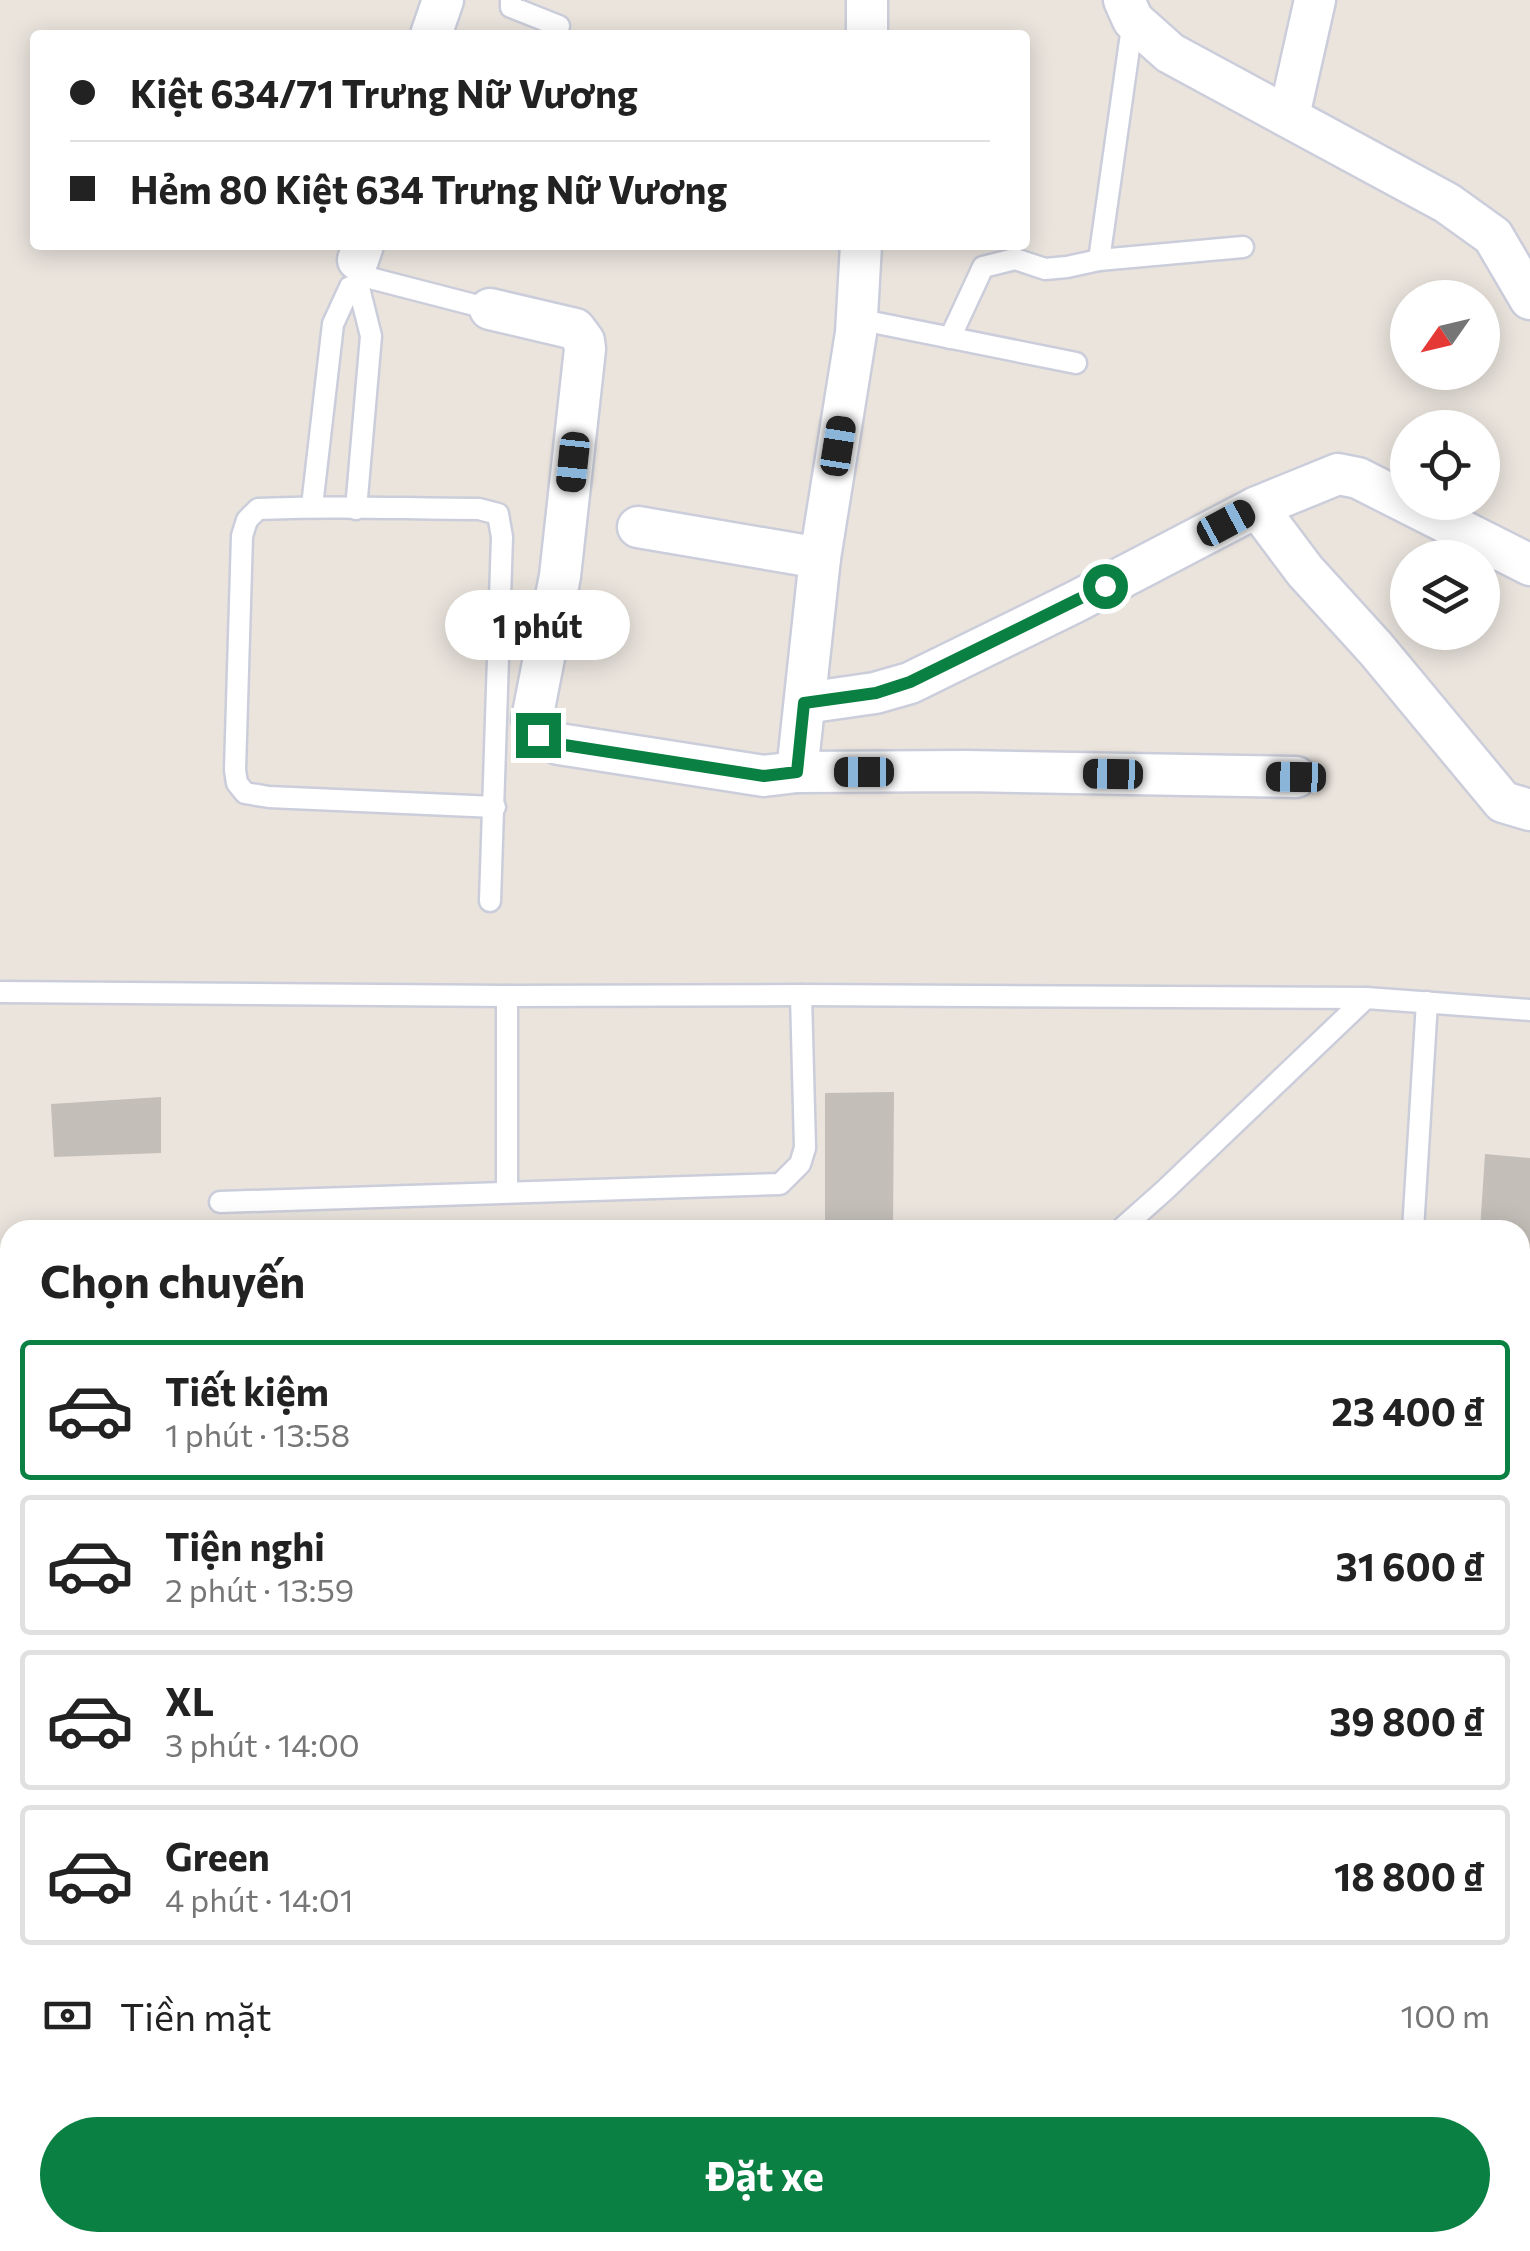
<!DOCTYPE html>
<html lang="vi">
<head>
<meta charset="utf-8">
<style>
	:root { --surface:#fff; --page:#f2f2f2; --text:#222; --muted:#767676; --line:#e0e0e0; --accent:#0b8043 }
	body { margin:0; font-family:Commissioner,sans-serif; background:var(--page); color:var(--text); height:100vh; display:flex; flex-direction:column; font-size:38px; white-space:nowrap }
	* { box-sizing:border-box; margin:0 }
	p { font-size:32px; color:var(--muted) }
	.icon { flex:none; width:55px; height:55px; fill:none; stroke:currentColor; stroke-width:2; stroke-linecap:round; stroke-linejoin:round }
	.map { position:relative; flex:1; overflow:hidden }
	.sheet { position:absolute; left:0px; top:1220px; width:1530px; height:1032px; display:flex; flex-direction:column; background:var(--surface); border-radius:30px 30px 0 0; box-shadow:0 5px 25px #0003 }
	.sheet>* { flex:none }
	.top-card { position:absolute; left:30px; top:30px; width:1000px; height:220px; border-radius:10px; box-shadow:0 5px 25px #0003; display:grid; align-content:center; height:220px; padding:0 40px; background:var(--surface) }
	.needle { width:65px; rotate:236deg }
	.controls { position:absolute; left:1390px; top:280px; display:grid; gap:20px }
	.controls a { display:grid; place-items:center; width:110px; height:110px; border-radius:50%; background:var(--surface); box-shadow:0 5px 25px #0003; font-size:50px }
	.end { position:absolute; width:45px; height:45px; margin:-22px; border:12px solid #0b8043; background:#fff; box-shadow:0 0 0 5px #fff }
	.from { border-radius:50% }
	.bubble { position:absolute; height:70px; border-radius:35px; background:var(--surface); box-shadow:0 5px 25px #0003; font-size:32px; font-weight:700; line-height:70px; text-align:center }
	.car { position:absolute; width:30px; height:60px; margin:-30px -15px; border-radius:12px; box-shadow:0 0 8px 2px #0007; background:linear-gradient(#222 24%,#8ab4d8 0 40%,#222 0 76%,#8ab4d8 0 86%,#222 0) }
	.top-card b { display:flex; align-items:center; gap:35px; height:95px; font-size:38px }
	.top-card b+b { border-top:2px solid var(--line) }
	.top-card i { width:25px; height:25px; background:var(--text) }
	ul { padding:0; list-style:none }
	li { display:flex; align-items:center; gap:30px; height:140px; margin:0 20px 15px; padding:0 20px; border:5px solid var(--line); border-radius:10px }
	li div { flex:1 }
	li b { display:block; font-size:38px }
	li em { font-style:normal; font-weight:700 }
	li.on { border-color:var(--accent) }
	li>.icon { width:90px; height:90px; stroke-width:1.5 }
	h2 { padding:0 40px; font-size:45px; line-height:120px }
	.pay { display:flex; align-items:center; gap:25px; height:110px; padding:0 40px; font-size:38px }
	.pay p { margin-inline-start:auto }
	.primary-button { display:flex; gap:20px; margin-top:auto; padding:20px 40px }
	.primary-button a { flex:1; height:115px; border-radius:60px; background:var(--accent); color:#fff; font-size:40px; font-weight:700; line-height:115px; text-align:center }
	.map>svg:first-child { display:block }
	.airport { fill:#d8dae3 }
	.water { fill:#7ac8e2 }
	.building { fill:#c3beb8 }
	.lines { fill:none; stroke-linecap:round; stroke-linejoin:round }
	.lane-casing { stroke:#cbceda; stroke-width:25 }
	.street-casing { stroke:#cbceda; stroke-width:45 }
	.lane { stroke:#fff; stroke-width:20 }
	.street { stroke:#fff; stroke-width:40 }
	.route { stroke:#0b8043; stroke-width:12 }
</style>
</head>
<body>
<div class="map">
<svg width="1530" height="2251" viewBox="0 0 1530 2251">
	<rect width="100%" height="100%" fill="#eae4dd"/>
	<path class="airport" d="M1530 1882V2251H1125L1135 2242H1520V1891Z"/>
	<path class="water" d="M0 1264H10V1413L0 1414Z"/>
	<g class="building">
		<path d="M894 1092 893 1230H825V1093Z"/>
		<path d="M161 1097V1153L54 1157 51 1104Z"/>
		<path d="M1485 1154 1530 1158V1536L1520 1535V1230H1480Z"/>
		<path d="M0 1781 10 1792V1864L0 1873Z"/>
		<path d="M0 1972 10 1983V2106L0 2094V2083L3 2080 0 2078Z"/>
	</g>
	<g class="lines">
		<g class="lane-casing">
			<g id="lane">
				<path d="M511 0V7L559 26"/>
				<path d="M1133 20 1099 260 1243 247"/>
				<path d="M370 278 490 309"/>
				<path d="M857 319 1076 363"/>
				<path d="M950 338 983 267 1015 259 1045 269 1067 267 1099 260"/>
				<path d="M312 506 333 324 350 287"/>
				<path d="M356 509 371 336 359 288"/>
				<path d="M490 901 502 537 498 514 479 509C406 509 331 505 258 509L247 520 242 536 235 770 237 783 245 793 269 797 495 807"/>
				<path d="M0 992 507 996 801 995 1366 998 1530 1010"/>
				<path d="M507 996V1192"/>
				<path d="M220 1202 780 1184 800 1164 805 1148 801 995"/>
				<path d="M1120 1230 1165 1190 1366 998"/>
				<path d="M1413 1230 1427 1002"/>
				<path d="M0 2233 17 2251"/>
				<path d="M931 2251 939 2242"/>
			</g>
		</g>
		<g class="street-casing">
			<g id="street">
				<path d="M867 0V35"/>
				<path d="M1124 0 1133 20 1170 53 1447 203 1493 236 1530 299"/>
				<path d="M431 35 443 0"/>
				<path d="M1289 116 1315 0"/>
				<path d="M358 260 363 245"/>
				<path d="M490 309 575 329 584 341 585 349 560 576 532 719 538 735 559 744 764 776 797 772 966 771 1296 777"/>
				<path d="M1257 507 1305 571 1376 649 1503 802 1530 810"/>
				<path d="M638 527 820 558"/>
				<path d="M805 703 875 693 910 683 1075 602 1257 507 1338 474 1358 478 1530 565"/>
				<path d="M797 772 820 558 856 333 861 245"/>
			</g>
		</g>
		<use href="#lane" class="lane"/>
		<use href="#street" class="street"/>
	</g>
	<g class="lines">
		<path class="route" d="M538 735 558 744 764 776 797 772 804 703 876 693 910 682 1105 586"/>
	</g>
</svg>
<div class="controls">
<a><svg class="needle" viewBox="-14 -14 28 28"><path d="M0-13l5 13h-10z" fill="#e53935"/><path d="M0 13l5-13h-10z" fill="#767676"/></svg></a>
<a><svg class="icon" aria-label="locate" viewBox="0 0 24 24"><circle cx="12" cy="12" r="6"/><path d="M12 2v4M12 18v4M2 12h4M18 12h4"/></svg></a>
<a><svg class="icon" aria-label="layers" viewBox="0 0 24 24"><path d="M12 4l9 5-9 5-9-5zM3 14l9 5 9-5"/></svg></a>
</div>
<i class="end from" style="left:1105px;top:586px"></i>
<i class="end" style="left:538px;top:735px"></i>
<div class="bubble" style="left:445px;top:590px;width:185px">1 phút</div>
<i class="car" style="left:838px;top:446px;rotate:9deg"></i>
<i class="car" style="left:573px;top:462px;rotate:186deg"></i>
<i class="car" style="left:1226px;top:523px;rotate:62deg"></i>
<i class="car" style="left:864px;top:772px;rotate:270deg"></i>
<i class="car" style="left:1113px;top:774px;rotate:271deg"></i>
<i class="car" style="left:1296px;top:777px;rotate:271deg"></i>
<div class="top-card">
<b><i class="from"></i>Kiệt 634/71 Trưng Nữ Vương</b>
<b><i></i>Hẻm 80 Kiệt 634 Trưng Nữ Vương</b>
</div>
<section class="sheet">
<h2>Chọn chuyến</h2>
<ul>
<li class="on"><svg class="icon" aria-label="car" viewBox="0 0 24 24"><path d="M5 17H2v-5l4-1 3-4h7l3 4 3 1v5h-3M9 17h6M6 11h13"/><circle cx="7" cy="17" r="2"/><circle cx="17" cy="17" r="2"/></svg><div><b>Tiết kiệm</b><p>1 phút · 13:58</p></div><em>23 400 ₫</em></li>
<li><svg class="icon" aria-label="car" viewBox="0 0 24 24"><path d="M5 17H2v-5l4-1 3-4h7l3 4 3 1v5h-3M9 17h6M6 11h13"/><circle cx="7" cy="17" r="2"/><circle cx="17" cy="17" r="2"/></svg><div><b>Tiện nghi</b><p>2 phút · 13:59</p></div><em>31 600 ₫</em></li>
<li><svg class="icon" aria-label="car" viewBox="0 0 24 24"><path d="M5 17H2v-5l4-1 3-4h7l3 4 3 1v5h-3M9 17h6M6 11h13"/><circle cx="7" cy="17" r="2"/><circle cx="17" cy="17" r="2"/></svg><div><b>XL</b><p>3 phút · 14:00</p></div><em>39 800 ₫</em></li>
<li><svg class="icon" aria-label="car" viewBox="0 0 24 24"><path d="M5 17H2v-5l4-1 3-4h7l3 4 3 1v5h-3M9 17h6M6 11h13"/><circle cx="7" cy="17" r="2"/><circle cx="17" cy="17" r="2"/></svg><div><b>Green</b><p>4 phút · 14:01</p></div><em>18 800 ₫</em></li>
</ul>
<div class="pay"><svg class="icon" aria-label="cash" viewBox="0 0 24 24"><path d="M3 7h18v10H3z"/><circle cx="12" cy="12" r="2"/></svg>Tiền mặt<p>100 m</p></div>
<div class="primary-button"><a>Đặt xe</a></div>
</section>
</div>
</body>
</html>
